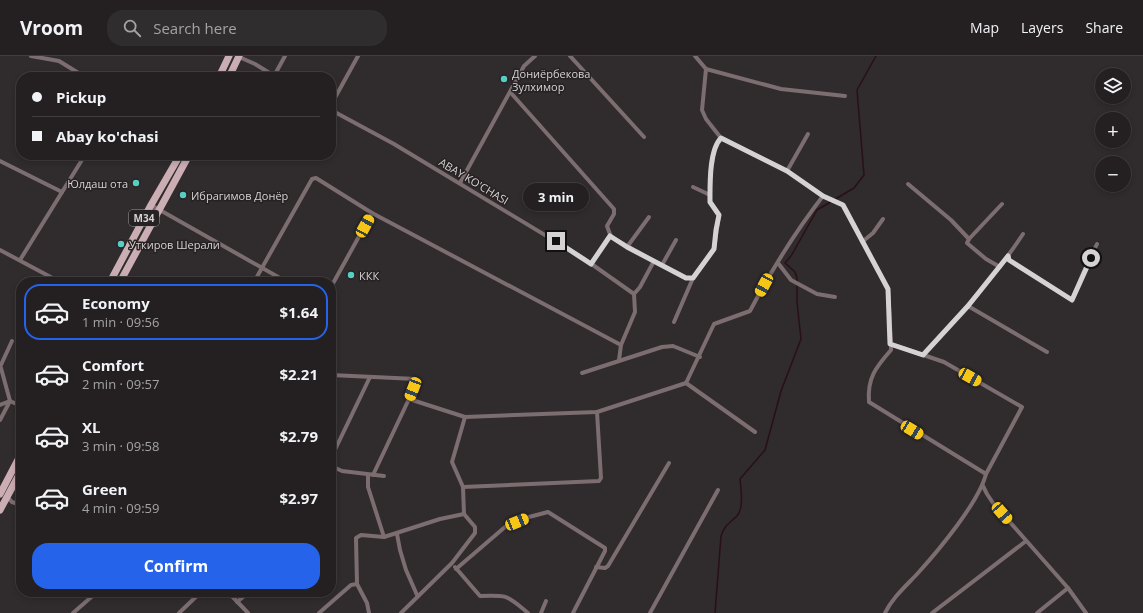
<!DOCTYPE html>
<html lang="en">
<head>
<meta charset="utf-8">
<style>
	:root { --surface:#242021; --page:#302d2e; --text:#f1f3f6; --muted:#a3a3a5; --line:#413e3f; --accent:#2563eb }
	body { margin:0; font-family:"Open Sans",sans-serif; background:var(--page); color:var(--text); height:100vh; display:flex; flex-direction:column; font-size:15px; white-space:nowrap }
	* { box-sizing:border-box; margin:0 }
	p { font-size:13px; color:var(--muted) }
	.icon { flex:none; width:22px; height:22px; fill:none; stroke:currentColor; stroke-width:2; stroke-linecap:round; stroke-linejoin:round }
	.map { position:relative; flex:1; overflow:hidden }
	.side { position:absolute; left:16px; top:221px; width:320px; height:320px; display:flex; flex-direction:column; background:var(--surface); border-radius:16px; box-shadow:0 2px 6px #0003,0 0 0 1px var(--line) }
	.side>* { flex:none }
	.guide { position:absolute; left:16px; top:16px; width:320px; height:88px; border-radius:16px; box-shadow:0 2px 6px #0003,0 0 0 1px var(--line); display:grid; align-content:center; height:88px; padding:0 16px; background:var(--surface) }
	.buttons { position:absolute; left:1095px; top:12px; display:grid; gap:8px }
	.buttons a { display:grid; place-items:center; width:36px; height:36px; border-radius:50%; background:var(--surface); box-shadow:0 2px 6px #0003,0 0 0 1px var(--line); font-size:20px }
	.end { position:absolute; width:18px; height:18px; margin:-9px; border:5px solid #d5d2d3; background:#111; box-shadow:0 0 0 2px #111 }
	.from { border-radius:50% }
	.bubble { position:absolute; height:28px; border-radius:14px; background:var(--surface); box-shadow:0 2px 6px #0003,0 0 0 1px var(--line); font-size:13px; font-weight:700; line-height:28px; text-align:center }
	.car { position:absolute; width:12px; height:24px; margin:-12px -6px; border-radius:5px; box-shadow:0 0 3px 1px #0007; background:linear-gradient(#f5c518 24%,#345 0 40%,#f5c518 0 76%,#345 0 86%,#f5c518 0) }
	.guide b { display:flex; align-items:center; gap:14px; height:38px; font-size:15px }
	.guide b+b { border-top:1px solid var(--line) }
	.guide i { width:10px; height:10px; background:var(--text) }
	ul { padding:7px 0 0; list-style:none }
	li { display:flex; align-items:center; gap:12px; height:56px; margin:0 8px 6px; padding:0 8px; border:2px solid transparent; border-radius:16px }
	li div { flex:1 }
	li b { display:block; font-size:15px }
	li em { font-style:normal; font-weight:700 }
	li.on { border-color:var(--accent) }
	li>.icon { width:36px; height:36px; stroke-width:1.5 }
	.cta { display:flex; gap:8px; margin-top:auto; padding:8px 16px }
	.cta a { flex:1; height:46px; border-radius:16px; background:var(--accent); color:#fff; font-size:16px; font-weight:700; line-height:46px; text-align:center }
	header { display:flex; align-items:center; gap:24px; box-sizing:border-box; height:56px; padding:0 20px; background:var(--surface); border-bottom:1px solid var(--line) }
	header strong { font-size:19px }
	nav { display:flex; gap:22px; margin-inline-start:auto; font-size:14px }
	.search { width:280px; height:36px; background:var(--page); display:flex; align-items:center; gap:10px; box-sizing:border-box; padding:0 14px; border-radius:16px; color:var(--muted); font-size:15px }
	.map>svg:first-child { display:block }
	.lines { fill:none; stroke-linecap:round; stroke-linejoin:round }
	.stream { stroke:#291018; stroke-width:1.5 }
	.street { stroke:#7c6d70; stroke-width:4 }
	.primary { stroke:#cbadb4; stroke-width:7 }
	.route { stroke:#d5d2d3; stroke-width:5 }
	.poi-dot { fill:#56cec4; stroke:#262122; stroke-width:1.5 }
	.labels { text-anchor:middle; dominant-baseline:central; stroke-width:3; stroke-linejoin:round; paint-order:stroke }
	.shield { fill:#262122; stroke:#a09d9e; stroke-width:1 }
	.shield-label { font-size:10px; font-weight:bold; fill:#d5d2d3 }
	.poi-label { font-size:11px; fill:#d5d2d3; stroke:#262122; text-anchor:start }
	.street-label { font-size:11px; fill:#d5d2d3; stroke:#262122 }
</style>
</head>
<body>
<header>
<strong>Vroom</strong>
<div class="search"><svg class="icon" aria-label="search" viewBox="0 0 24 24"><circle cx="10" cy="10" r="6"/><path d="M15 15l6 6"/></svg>Search here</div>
<nav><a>Map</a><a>Layers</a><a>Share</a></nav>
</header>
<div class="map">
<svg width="1143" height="557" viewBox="0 0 1143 557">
	<rect width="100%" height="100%" fill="#302b2c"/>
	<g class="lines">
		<path class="stream" d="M715 557 721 480C725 468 729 468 737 460 744 452 741 433 740 423L765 394 781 335 801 283 797 246V222L795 216 785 207 791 200 817 154 854 132 864 119 857 34 876 0"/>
		<g class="street">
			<path d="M31 0 59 5 85 21"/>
			<path d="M570 0 644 81"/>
			<path d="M695 0 706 13 702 54 706 63 721 82 787 115 823 140 843 149 888 233 891 288 944 306 1022 351 986 418C979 446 938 495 918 517 906 530 893 541 885 557"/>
			<path d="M239 1 255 8 276 21"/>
			<path d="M706 13 781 33 845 40"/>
			<path d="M274 20 285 0"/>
			<path d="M511 37 614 153V158L607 170 611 181 654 205"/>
			<path d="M331 49 358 0"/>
			<path d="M0 105 62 136"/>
			<path d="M787 115 808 78"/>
			<path d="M460 127 524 10 535 0"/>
			<path d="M908 128 951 164 969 183"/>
			<path d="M693 131 710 139"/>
			<path d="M151 149 287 226"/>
			<path d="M862 186 873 177 883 163"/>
			<path d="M627 191 649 161"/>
			<path d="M0 194 60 226"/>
			<path d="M1009 200V204L1072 244 1084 215 1097 188"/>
			<path d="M20 204 85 99"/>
			<path d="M778 207 791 224 817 238 835 241"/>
			<path d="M591 208 610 180"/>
			<path d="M662 209 676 184"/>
			<path d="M1000 211 986 203 967 187 969 183 1002 148"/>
			<path d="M254 226 312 123 316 122 372 157 621 289 635 256 634 238 583 202 394 88 331 54"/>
			<path d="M331 231 372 157"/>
			<path d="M634 238 640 231 654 205 686 222H693"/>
			<path d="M968 250 1047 296"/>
			<path d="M674 266 693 222 714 193 719 159 710 146C710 130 709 94 721 82"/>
			<path d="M891 288V294C876 311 867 322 869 346L986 418"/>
			<path d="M923 299C959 260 994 222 1023 178"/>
			<path d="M619 304 621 289"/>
			<path d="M0 311 12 285"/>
			<path d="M1 312 10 345 21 350"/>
			<path d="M582 317 662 291 673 290 700 301"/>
			<path d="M331 319 416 323 409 343 465 361 597 356 686 327 755 376"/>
			<path d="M686 327 714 268 750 255C771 215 795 176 823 140"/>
			<path d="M0 349 10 345"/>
			<path d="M0 364 10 345"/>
			<path d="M331 402 370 321"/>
			<path d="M331 410 342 415 384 420"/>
			<path d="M368 419V431L384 481"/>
			<path d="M373 419 409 343"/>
			<path d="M983 430 987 438 993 447 1068 532"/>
			<path d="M463 431 599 425 601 422 597 356"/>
			<path d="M7 441 12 446 21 449"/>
			<path d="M397 478 400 494 406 514 417 539"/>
			<path d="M455 511 480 540C509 539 506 539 528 557"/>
			<path d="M596 511 605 512 608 510 669 407"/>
			<path d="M456 513 505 471 529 461 548 456 605 492V495L573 557"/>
			<path d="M228 536 248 557"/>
			<path d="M237 546 249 536"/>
			<path d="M73 557 97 536"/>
			<path d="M179 557 201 536"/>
			<path d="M319 557 351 529 357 528"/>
			<path d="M369 557 367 547 357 528 356 482 361 479 384 481 440 463 464 458"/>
			<path d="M401 557 452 507 475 477V471L464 458 463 431 452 406 465 361"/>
			<path d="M541 557 546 545"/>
			<path d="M650 557 718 434"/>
			<path d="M932 557 1026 485"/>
			<path d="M1037 557 1068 532 1086 557"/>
		</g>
		<g class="primary">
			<path d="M219 21 229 0"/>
			<path d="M229 21 239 0"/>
			<path d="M110 226 151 149 180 99"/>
			<path d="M120 226 189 99"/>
			<path d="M0 438 21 398"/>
			<path d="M0 454 21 415"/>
		</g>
	</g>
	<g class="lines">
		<path class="route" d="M556 185 591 208 610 180 627 191 686 222H693L714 193 716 174 719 159 710 146C710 130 709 94 721 82L787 115 823 140 843 149 888 233 890 288 923 299 968 250 1008 200 1009 204 1072 244 1091 202"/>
	</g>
	<g class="poi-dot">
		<circle cx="504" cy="23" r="4"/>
		<circle cx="136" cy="127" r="4"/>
		<circle cx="183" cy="139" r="4"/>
		<circle cx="121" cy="188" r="4"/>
		<circle cx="351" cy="219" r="4"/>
	</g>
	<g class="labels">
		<rect class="shield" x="129" y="154" width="30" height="16" rx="3"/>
		<g class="shield-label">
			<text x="144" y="162">M34</text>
		</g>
		<g class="poi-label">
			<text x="512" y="17">Дониёрбекова<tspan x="512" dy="13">Зулхимор</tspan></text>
			<text x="128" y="127" text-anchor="end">Юлдаш ота</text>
			<text x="191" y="139">Ибрагимов Донёр</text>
			<text x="129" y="188">Уткиров Шерали</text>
			<text x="359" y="219">ККК</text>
		</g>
		<g class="street-label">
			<text transform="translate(474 125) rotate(31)">ABAY KO'CHASI</text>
		</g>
	</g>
</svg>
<div class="buttons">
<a><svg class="icon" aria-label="layers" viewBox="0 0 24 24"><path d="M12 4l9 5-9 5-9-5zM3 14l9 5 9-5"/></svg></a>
<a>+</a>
<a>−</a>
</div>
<i class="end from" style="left:1091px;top:202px"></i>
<i class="end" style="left:556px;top:185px"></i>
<div class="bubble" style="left:523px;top:127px;width:66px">3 min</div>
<i class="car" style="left:365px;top:170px;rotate:29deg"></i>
<i class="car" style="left:764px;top:229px;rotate:208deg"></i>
<i class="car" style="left:970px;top:321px;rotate:119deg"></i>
<i class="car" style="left:413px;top:333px;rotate:201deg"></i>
<i class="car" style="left:912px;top:374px;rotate:121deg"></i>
<i class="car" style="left:1002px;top:457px;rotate:139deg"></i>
<i class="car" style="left:517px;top:466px;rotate:68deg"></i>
<div class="guide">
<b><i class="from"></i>Pickup</b>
<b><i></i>Abay ko'chasi</b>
</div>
<section class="side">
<ul>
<li class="on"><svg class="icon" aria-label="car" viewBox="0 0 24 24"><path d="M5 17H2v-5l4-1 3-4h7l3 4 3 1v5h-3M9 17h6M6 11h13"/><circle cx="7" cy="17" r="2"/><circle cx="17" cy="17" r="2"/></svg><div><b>Economy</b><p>1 min · 09:56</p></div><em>$1.64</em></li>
<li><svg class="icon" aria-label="car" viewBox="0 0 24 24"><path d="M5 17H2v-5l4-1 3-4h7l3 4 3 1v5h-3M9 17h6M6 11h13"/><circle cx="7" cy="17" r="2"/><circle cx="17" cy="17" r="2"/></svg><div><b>Comfort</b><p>2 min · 09:57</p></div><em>$2.21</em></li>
<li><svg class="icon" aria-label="car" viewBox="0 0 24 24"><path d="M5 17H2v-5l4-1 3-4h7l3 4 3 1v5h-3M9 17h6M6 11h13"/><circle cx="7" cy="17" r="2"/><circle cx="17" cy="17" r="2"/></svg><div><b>XL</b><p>3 min · 09:58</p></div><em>$2.79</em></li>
<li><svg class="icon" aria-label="car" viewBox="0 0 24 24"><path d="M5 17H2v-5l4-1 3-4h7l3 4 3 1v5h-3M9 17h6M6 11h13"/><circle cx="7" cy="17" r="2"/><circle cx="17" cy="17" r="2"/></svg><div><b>Green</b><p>4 min · 09:59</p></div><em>$2.97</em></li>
</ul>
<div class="cta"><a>Confirm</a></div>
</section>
</div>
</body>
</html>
